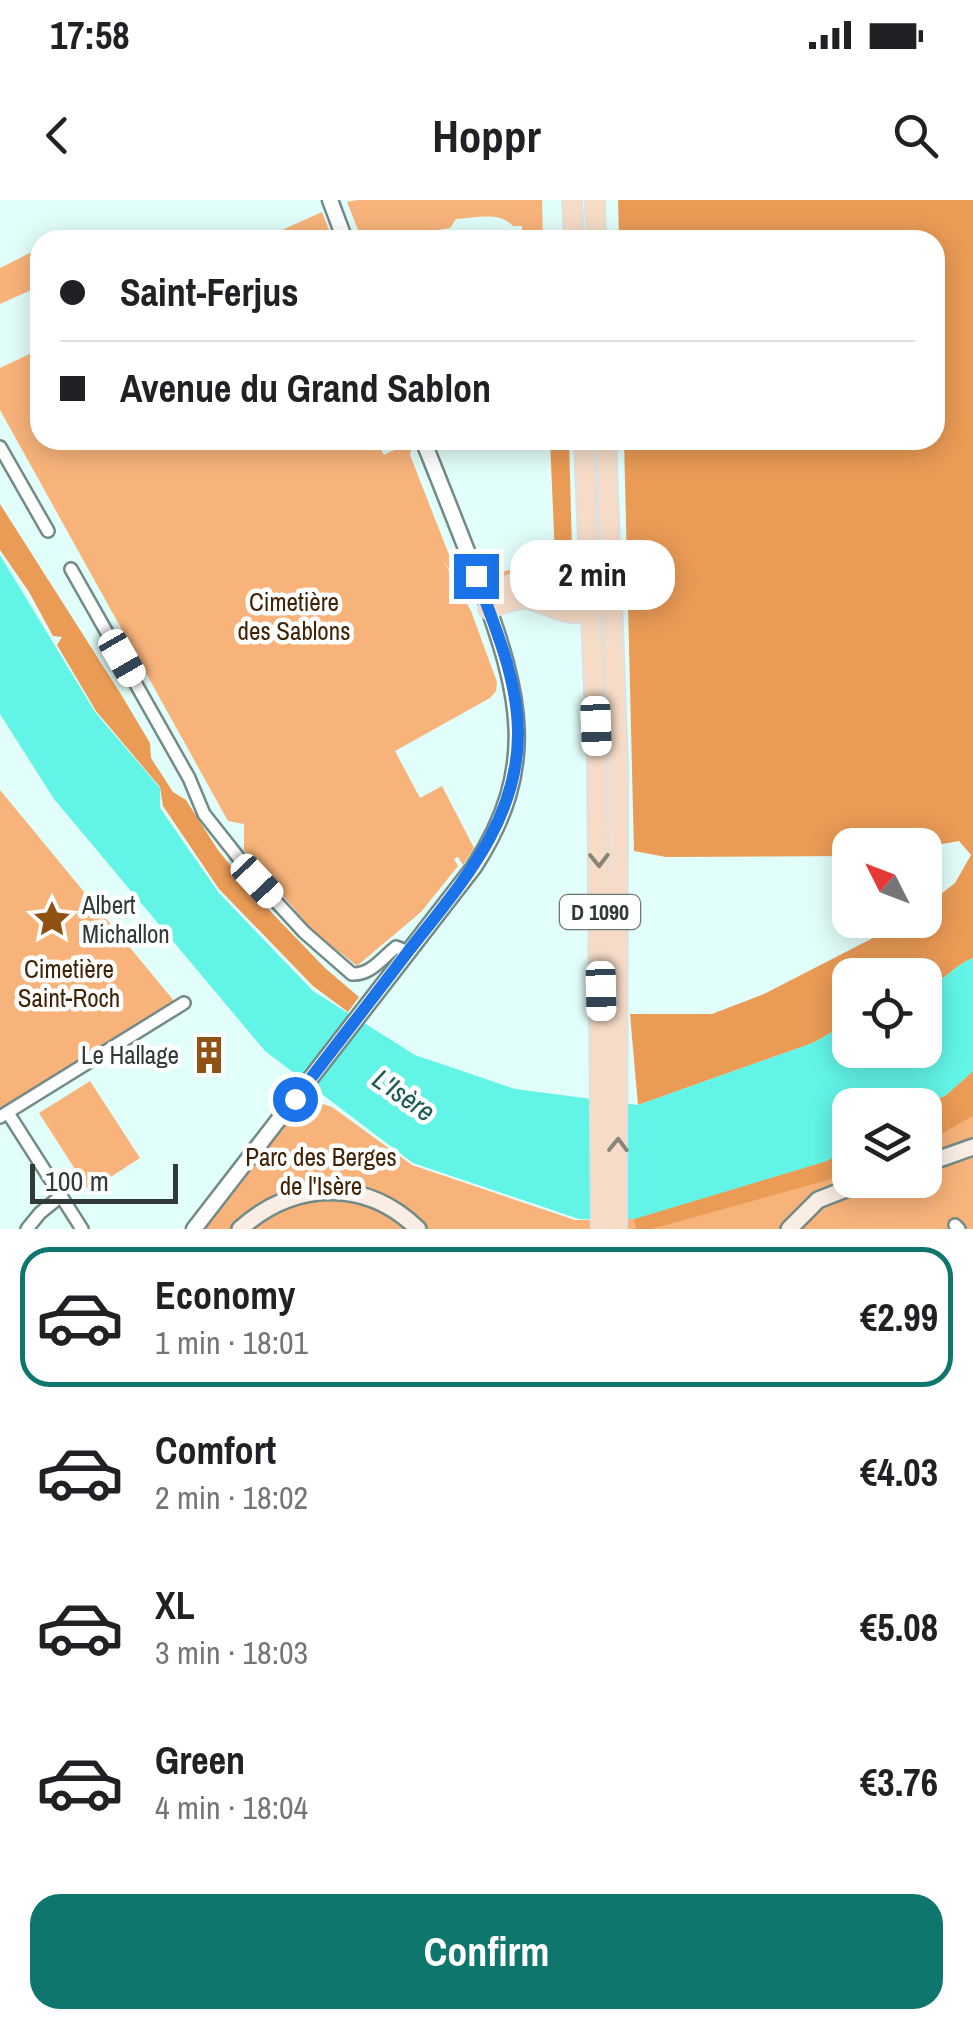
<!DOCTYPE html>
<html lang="en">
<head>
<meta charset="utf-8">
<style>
	:root { --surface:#fff; --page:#f2f2f2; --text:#202124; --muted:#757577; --line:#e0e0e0; --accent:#0f766e }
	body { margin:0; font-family:"Archivo Narrow",sans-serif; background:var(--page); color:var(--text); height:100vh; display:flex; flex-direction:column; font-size:38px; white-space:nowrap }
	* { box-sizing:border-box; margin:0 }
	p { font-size:32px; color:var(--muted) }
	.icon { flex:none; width:55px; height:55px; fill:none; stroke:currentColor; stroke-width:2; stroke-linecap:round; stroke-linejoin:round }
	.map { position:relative; height:1029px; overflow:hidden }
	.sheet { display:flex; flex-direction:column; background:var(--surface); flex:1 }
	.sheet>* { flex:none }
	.banner { position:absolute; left:30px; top:30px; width:915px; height:220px; border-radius:30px; box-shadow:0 5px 25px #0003; display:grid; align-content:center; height:220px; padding:0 30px; background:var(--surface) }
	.needle { width:65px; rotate:312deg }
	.tools { position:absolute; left:832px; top:628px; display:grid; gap:20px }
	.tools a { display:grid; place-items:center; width:110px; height:110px; border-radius:20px; background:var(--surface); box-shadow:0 5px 25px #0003; font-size:50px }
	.scale { position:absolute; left:30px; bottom:25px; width:148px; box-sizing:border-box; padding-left:10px; border:5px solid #303b39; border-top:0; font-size:28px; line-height:35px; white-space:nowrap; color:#303b39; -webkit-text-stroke:8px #fff; paint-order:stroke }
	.end { position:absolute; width:45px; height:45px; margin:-22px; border:12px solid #1a73e8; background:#fff; box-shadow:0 0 0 5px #fff }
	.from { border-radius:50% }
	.bubble { position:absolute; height:70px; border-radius:30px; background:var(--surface); box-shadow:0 5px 25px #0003; font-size:32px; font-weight:700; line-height:70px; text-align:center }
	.car { position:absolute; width:30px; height:60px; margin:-30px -15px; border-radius:12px; box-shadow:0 0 8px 2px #0007; background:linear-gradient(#fff 24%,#345 0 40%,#fff 0 76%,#345 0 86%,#fff 0) }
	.banner b { display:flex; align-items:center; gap:35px; height:95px; font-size:38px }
	.banner b+b { border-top:2px solid var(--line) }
	.banner i { width:25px; height:25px; background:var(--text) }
	ul { padding:18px 0 0; list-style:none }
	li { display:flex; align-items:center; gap:30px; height:140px; margin:0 20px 15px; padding:0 10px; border:5px solid transparent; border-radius:30px }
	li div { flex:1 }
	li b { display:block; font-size:38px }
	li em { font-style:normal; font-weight:700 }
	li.active { border-color:var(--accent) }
	li>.icon { width:90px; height:90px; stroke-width:1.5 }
	.primary-button { display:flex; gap:20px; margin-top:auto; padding:20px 30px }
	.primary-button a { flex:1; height:115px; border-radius:30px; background:var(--accent); color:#fff; font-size:40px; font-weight:700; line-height:115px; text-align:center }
	.status { display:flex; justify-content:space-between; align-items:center; height:70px; padding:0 50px; background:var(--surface); direction:ltr }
	.status svg { height:28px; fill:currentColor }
	header { display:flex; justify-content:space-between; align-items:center; height:130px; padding:0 30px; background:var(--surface); font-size:45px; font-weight:700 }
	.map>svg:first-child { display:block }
	.green { fill:#f8b37a }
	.forest { fill:#ea9b56 }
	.water { fill:#62f5e7 }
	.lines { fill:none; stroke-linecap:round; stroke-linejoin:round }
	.minor-casing { stroke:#728b88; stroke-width:16 }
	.tertiary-casing { stroke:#728b88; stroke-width:19 }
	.secondary-casing { stroke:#728b88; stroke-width:20 }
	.primary-casing { stroke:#dee0df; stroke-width:22 }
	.minor { stroke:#fff; stroke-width:11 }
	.tertiary { stroke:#fff; stroke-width:14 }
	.secondary { stroke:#faede3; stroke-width:15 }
	.primary { stroke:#f6dcc7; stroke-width:18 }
	.oneway { stroke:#898379 }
	.route { stroke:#1a73e8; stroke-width:12 }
	.labels { text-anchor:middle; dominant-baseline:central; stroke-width:9; stroke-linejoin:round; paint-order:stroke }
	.shield { fill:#fff; stroke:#6e7674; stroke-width:2.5 }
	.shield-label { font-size:22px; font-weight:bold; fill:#303b39 }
	.park-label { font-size:25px; fill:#412204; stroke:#fff }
	.poi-label { font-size:25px; fill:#303b39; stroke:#fff; text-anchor:start }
	.water-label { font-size:28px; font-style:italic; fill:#1c5a55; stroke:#fff }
</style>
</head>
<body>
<div class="status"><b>17:58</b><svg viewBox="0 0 49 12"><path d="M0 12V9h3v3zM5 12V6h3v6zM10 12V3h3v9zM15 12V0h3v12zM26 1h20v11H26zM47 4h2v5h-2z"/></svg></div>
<header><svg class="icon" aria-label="back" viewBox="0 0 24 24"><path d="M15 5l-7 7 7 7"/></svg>Hoppr<svg class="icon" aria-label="search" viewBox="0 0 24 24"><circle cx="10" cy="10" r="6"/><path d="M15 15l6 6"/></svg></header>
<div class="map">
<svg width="973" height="1029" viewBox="0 0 973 1029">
	<rect width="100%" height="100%" fill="#e2fefa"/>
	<g class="green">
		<path d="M357 0H542L543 40H522V26H513C500 11 474 18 456 19L450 28 438 30V40H362L347 2Z"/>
		<path d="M322 12 333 40H261L262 39Z"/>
		<path d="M40 48V86L0 104V68Z"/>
		<path d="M40 149V240H375L384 255 413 241 410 255 464 393 443 360 471 411 497 482 496 491 490 498 395 551 420 598 442 586 474 648 463 665 458 657 454 659 458 666 421 712 357 766 313 731 244 650V624L228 621 0 210V168Z"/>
		<path d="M572 349 575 361 574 387H493L490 376Z"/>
		<path d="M0 590 174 801 0 910Z"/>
		<path d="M90 881 140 958 89 991 39 913Z"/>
		<path d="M973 881V1029H203L265 945 311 900 332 907 412 965 575 1020 633 1019 850 952V980H925V912Z"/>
	</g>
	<g class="forest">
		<path d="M618 0H973V758C954 766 943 781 925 790V775H850V822L813 843 638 905 630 814H712L764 794 908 720H925V707L955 683 971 655 959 641 925 647 850 645V656L666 657 634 651 624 240H935V40H619Z"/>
		<path d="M550 240H569L572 349 555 356Z"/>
		<path d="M0 304 122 496 150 543 151 558 173 592 186 600 218 650 249 689 325 768 359 797 348 812 313 786 219 689 163 606 160 587 96 511 57 445 62 437 53 436 29 392 0 350Z"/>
		<path d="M973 871V916L925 943V905L946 895Z"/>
		<path d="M850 946V974L651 1029H636L634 1019 827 961Z"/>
	</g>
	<path class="water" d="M0 355 95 512 160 588V608L219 693 313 791 415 855 515 889 638 905 813 843 850 822V850H925V790C943 781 954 766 973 758V871L946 895 925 905H850V946L827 961 634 1019H579L413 963 265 851 54 599 0 514Z"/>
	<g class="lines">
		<g class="minor-casing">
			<g id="minor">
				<path d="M0 247 48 331"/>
				<path d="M71 369 189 578 204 614 257 681 304 732 352 774C371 775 382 758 396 747L408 752"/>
				<path d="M8 913 82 1029"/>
				<path d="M0 917 184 803"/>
				<path d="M955 1025 959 1029"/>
				<path d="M27 1029 40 1013 61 996"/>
			</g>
		</g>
		<g class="tertiary-casing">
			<g id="tertiary">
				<path d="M330 0 345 40"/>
				<path d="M194 1029 474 667C539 567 520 494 482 390 463 340 443 290 423 240"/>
			</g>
		</g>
		<g class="secondary-casing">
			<g id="secondary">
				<path d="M925 964 973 947"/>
				<path d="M240 1029C293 981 365 977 418 1029"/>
				<path d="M789 1029 818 1000 869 980"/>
			</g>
		</g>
		<g class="primary-casing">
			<g id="primary">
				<path d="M572 0 574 40"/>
				<path d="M595 0 596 40"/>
				<path d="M584 240 597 562 601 1029"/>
				<path d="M606 240 618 567 617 1029"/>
				<path d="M483 393 522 382 564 395 591 392"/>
				<path d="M488 409C500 405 516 397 528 399 553 404 568 423 598 406"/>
			</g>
		</g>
		<use href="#minor" class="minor"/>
		<use href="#tertiary" class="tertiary"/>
		<use href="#secondary" class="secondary"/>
		<use href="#primary" class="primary"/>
	</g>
	<defs><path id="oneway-chevron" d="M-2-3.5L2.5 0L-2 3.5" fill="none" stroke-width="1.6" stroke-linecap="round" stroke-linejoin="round" transform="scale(2.5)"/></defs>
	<g class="oneway">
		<use href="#oneway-chevron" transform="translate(599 660) rotate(89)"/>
		<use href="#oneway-chevron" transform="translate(618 945) rotate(-89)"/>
	</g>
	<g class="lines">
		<path class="route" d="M295 899C332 850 370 802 407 753 459 686 519 622 518 531 517 477 495 427 476 376"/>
	</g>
	<defs>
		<g id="sight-bare" transform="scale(3)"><path d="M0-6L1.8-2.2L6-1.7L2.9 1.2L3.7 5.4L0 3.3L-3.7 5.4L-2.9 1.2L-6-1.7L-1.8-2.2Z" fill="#8f5213" stroke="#fff" stroke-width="2.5" paint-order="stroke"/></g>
		<g id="building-bare" transform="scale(3)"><path d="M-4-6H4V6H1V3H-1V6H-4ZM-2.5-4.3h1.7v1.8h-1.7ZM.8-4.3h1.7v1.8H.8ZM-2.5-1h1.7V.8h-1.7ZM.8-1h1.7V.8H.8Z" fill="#8f5213" stroke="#fff" stroke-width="2.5" paint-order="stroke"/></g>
	</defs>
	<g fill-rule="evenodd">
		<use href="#sight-bare" x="52" y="719"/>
		<use href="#building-bare" x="209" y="855"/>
	</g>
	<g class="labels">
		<rect class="shield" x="560" y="695" width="80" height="34" rx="8"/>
		<g class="shield-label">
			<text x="600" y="712">D 1090</text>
		</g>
		<g class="park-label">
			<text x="294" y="402">Cimetière<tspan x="294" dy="29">des Sablons</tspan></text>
			<text x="69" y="769">Cimetière<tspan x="69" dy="29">Saint-Roch</tspan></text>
			<text x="321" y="957">Parc des Berges<tspan x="321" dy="29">de l'Isère</tspan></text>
		</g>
		<g class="poi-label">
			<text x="82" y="705">Albert<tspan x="82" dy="29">Michallon</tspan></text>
			<text x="179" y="855" text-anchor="end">Le Hallage</text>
		</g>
		<g class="water-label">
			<text transform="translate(404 895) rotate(35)">L'Isère</text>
		</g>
	</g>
</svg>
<div class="tools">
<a><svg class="needle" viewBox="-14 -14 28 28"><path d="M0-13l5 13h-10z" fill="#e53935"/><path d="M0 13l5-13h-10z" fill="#757577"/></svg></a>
<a><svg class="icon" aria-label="locate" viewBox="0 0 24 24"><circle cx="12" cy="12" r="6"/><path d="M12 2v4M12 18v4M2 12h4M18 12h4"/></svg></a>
<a><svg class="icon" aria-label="layers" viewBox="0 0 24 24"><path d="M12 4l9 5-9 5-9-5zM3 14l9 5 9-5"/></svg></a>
</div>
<div class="scale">100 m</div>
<i class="end from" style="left:295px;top:899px"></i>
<i class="end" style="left:476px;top:376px"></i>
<div class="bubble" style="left:510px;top:340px;width:165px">2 min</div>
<i class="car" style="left:122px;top:458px;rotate:150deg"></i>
<i class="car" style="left:596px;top:526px;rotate:178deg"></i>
<i class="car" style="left:257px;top:681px;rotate:137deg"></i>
<i class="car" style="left:601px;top:791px;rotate:179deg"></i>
<div class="banner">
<b><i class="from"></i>Saint-Ferjus</b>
<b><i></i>Avenue du Grand Sablon</b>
</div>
</div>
<section class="sheet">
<ul>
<li class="active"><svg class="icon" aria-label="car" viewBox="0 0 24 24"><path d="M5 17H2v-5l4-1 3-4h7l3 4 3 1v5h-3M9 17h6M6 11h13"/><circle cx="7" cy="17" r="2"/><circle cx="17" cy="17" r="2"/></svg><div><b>Economy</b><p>1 min · 18:01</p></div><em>€2.99</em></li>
<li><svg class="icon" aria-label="car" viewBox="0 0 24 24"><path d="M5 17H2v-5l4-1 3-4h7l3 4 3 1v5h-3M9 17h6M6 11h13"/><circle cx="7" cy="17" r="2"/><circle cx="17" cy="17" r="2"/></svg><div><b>Comfort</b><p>2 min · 18:02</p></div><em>€4.03</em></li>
<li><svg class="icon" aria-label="car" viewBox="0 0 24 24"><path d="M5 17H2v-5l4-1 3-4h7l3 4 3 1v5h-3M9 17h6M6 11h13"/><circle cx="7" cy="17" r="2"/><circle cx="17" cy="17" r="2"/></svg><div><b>XL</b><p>3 min · 18:03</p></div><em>€5.08</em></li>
<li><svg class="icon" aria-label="car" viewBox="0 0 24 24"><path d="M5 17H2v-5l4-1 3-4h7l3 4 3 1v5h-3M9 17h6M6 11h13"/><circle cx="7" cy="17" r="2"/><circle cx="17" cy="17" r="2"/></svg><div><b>Green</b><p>4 min · 18:04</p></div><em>€3.76</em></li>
</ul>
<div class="primary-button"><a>Confirm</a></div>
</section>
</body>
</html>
